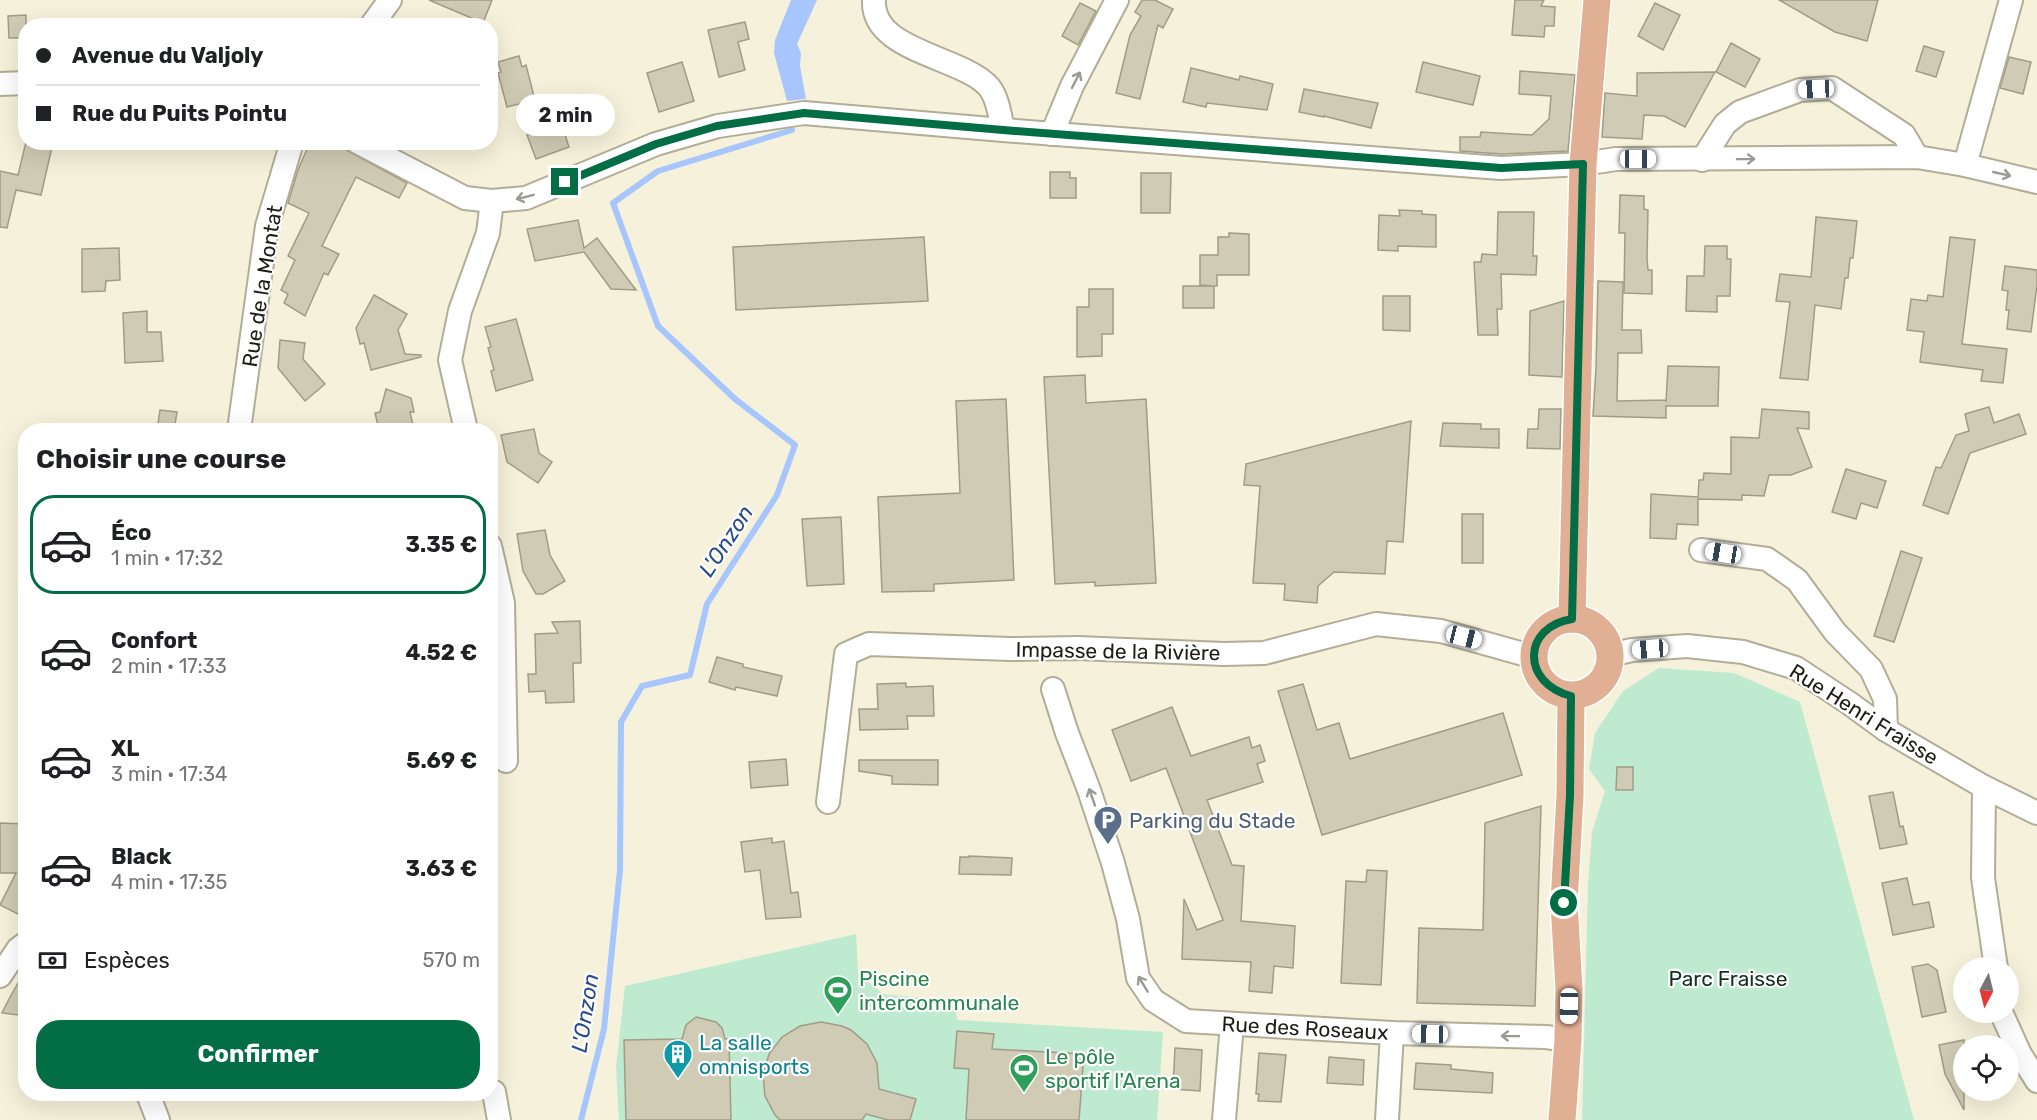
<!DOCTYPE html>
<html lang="fr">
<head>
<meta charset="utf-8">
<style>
	:root { --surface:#fff; --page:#f2f2f2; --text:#202124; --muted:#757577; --line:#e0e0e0; --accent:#036e45 }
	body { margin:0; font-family:Rubik,sans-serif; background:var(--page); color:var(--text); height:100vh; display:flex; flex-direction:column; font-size:22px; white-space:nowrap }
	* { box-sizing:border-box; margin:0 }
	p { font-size:20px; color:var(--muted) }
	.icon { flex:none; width:33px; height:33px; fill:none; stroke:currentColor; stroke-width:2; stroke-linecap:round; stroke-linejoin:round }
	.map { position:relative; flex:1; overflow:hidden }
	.sheet { position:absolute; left:18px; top:423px; width:480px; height:678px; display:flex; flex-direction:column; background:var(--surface); border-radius:24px; box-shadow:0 6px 24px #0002 }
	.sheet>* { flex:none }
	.banner { position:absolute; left:18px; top:18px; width:480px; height:132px; border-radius:24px; box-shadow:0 6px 24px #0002; display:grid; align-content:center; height:132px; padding:0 18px; background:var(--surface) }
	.needle { width:39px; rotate:187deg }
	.controls { position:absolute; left:1953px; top:957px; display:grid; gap:12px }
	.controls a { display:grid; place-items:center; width:66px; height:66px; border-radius:50%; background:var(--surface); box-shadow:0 6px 24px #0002; font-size:30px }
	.end { position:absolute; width:27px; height:27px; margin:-14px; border:8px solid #036e45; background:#fff; box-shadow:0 0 0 3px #fff }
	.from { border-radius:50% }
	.bubble { position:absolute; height:42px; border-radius:21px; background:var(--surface); box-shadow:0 6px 24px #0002; font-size:20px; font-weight:700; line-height:42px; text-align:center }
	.car { position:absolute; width:18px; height:36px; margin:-18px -9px; border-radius:8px; box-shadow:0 0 4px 2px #0007; background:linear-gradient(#fff 24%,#345 0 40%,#fff 0 76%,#345 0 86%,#fff 0) }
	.banner b { display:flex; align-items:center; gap:21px; height:57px; font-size:22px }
	.banner b+b { border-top:2px solid var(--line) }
	.banner i { width:15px; height:15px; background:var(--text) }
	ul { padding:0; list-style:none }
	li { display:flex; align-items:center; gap:18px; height:99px; margin:0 12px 9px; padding:0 6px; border:3px solid transparent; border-radius:24px }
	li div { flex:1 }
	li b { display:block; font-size:22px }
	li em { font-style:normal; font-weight:700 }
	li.active { border-color:var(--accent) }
	li>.icon { width:54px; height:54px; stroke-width:1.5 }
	h2 { padding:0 18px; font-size:27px; line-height:72px }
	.pay { display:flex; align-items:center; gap:15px; height:66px; padding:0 18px; font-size:22px }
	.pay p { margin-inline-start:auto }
	.cta { display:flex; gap:12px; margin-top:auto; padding:12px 18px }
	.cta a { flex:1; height:69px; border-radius:24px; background:var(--accent); color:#fff; font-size:24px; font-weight:700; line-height:69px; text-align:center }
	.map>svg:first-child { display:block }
	.green { fill:#beead0 }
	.water { fill:#a7c6fe }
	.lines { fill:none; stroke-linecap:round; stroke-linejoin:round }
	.stream { stroke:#a7c6fe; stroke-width:6 }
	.building { fill:#d0cbb4; stroke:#a19c87; stroke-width:1.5 }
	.minor-casing { stroke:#b2ad97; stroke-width:26 }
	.major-casing { stroke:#fff; stroke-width:30 }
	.minor { stroke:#fff; stroke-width:22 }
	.major { stroke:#e1af93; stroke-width:27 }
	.oneway { stroke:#9a9995 }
	.route { stroke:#036e45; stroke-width:8 }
	.labels { text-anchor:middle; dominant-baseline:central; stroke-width:4.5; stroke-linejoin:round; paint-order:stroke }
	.street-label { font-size:21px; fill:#1e1c14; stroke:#fff }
	.service-label { font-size:21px; fill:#4e5e75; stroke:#fff; text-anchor:start }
	.leisure-label { font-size:21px; fill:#27864d; stroke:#fff; text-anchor:start }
	.park-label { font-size:21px; fill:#123021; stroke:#fff }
	.culture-label { font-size:21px; fill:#0d838f; stroke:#fff; text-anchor:start }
	.water-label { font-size:22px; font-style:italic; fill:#284b8d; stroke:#fff }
</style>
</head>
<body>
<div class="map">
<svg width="2037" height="1120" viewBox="0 0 2037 1120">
	<rect width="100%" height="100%" fill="#f6f1da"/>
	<g class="green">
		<path d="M1659 668 1734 673 1800 702 1914 1120H1582L1588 885 1592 832 1605 791 1589 769 1595 733 1623 691Z"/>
		<path d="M856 934 858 973 883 994 955 1001 957 1020 1163 1032 1157 1120H619L616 1067 625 986Z"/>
	</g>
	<path class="water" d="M791 0H817L797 44 801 53 800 66 806 99 787 101 774 53 775 40Z"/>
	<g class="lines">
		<path class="stream" d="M581 1120 604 1029 620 870 621 722 642 686 690 675 707 604 777 495 795 445 735 399 658 326 613 203 658 171 792 130"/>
	</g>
	<g class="building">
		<path d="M429 0H492L483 23Z"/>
		<path d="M1142 0H1155L1173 9 1163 28 1158 25 1140 99 1116 93 1130 35 1141 16 1135 12Z"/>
		<path d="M1515 0H1544L1541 6 1555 7 1554 26H1545L1544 37 1512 35Z"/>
		<path d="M1779 0H1878L1867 41 1835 32Z"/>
		<path d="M1080 3 1096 11 1078 45 1062 36Z"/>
		<path d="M1655 3 1680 15 1663 50 1638 36Z"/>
		<path d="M26 15V38H9L8 16Z"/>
		<path d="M745 22 749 39 738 42 745 70 719 77 708 30Z"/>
		<path d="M1731 43 1760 59 1745 87 1716 72Z"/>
		<path d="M1924 46 1944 52 1936 77 1916 71Z"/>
		<path d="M519 56 522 67 526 65 535 100 507 107 498 73 501 72 498 62Z"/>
		<path d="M2009 57 2031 62 2023 94 2000 88Z"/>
		<path d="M682 62 694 101 659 112 647 73Z"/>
		<path d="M1423 62 1480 76 1473 105 1416 92Z"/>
		<path d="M1191 68 1239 80 1240 76 1273 84 1267 110 1207 103 1206 107 1183 102Z"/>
		<path d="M1520 71 1575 75 1568 151 1501 154 1460 151V137H1480L1481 132 1532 135 1549 119 1551 96 1519 94Z"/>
		<path d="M1715 72 1685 127 1664 116 1644 115 1642 139 1602 137 1605 93 1637 96V73Z"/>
		<path d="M1304 89 1378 103 1371 128 1324 116V117L1299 112Z"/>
		<path d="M561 122 569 147 536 159 527 135Z"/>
		<path d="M26 142 52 147 41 195 16 190 7 228 0 227V171L18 175Z"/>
		<path d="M310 142H332L407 183 399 198 356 177 322 246 339 254 328 275 324 273 305 316 284 303 288 294 281 290 295 260 288 256 309 213 288 203 298 170Z"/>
		<path d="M1050 172H1070V178H1076V198H1050Z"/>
		<path d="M1141 173H1171L1170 213H1141Z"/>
		<path d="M1620 195 1644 196V209L1648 210 1647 258 1648 270H1652V294L1624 293 1625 233H1619Z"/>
		<path d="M1399 210 1422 211V214L1436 215V247L1398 246V251L1378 250 1379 215 1400 216Z"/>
		<path d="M1498 212H1534L1533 256H1537L1536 275 1501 274 1502 309H1497L1498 335H1478L1474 262H1481L1482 254 1497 255Z"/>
		<path d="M1816 217 1857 221 1853 258H1850L1848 278H1845L1841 309 1815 305 1808 380 1780 378 1790 302 1776 301 1780 274 1811 277Z"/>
		<path d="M578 220 584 248 597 238 636 290 611 289 584 252 535 261 527 229Z"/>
		<path d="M1229 233 1249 234V275H1217V286H1214V308H1183V286H1213L1200 285V255H1218V237H1229Z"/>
		<path d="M924 237 928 301 736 310 733 247Z"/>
		<path d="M1950 237 1975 240 1962 344 2007 349 2003 383 1981 381 1983 370 1920 362 1924 332 1907 330 1911 299 1927 301 1928 295 1943 297Z"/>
		<path d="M1705 246H1727V259H1731L1730 296H1717V312L1686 311 1687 276H1704Z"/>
		<path d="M119 248 120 280 106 281 105 291 82 292V249Z"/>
		<path d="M2005 266 2037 270V285L2031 332 2007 329 2009 310H2006L2008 291 2002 290Z"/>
		<path d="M1598 281 1623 282 1622 330H1641L1642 353H1618L1617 401 1666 400V402L1668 366 1719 367 1718 406H1666V418L1593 416 1596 369Z"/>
		<path d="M1089 289H1113V334H1102V356L1077 357V307H1089Z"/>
		<path d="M374 295 407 314 398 330 405 354 421 355V357L371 370 364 343 360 344 356 328Z"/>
		<path d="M1383 296H1410V331L1383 330Z"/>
		<path d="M1564 301 1562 377 1529 375 1530 311Z"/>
		<path d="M147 311V332H161L163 361 125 363 123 313Z"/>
		<path d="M516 319 533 380 496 391 491 371 494 370 488 348 491 347 485 327Z"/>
		<path d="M280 340 305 343 303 359 325 384 305 401 278 368Z"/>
		<path d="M1085 375 1086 403 1146 399 1156 583 1095 586V582L1055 584 1044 377Z"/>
		<path d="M386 389 411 398 414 412H410L414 430H379L375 413 380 412Z"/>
		<path d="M1006 399 1014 580 934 584V591L882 592 878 497 960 493 956 401Z"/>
		<path d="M1989 407 1994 423 2019 414 2026 434 1970 453 1948 514 1923 505 1936 467 1941 468 1956 435 1969 431 1965 414Z"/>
		<path d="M1539 409H1561L1560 449 1527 448 1528 429H1538Z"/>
		<path d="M1762 409 1809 412V429L1797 428 1812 467 1791 475H1769L1764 496 1742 495V500L1698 499V525L1677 524 1676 539 1650 538 1651 494 1698 497 1699 480H1703L1704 473 1731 474V437L1759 438Z"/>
		<path d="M160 410 177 412 174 430H157Z"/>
		<path d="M1411 421 1403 542 1387 541 1385 574 1334 572 1318 586 1317 603 1284 600 1285 584 1253 583 1260 486 1244 485 1246 464Z"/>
		<path d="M1443 423 1481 424V429H1499V448L1440 446Z"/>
		<path d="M534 429 539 453 552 462 538 483 507 462 501 435Z"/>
		<path d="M1846 469 1886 481 1877 508 1861 503 1856 519 1832 512Z"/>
		<rect x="1462" y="514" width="21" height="49"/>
		<path d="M841 517 844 584 807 586 802 519Z"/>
		<path d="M545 530 550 555 565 581 543 594H536L523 571 517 534Z"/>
		<path d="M1901 551 1922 558 1894 642 1874 636Z"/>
		<path d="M580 621 581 663H573L574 702 546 703 545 691 529 692 528 674H536L535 634 558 633 552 622Z"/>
		<path d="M717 657 743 664V667L782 676 777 696 736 687 735 690 709 682Z"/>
		<path d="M906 683V687L933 686 934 716H907L908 729 860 730 859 709H878L877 684Z"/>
		<path d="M1303 684 1317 730 1339 723 1350 759 1503 713 1522 775 1322 835 1278 691Z"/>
		<path d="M1172 707 1191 756 1249 737 1252 748 1260 745 1265 761 1257 764 1263 782 1207 800 1232 865 1244 866 1241 921 1295 926 1293 968 1274 966 1272 993 1249 991 1251 962 1182 959 1184 899 1197 930 1223 920 1166 768 1131 781 1112 730Z"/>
		<path d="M786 759 788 785 751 788 749 762Z"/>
		<path d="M859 760H938V785L892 784V776L859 771Z"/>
		<path d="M1617 767H1633V790H1616Z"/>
		<path d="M1893 792 1900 827 1903 826 1907 844 1880 849 1869 796Z"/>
		<path d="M1541 806 1535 1006 1417 1003 1419 928 1483 930 1485 823Z"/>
		<path d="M0 823 26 824V918L0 905 16 873H0Z"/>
		<path d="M772 838V843L784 841 791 893 798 892 801 917 766 919 760 870 745 872 741 842Z"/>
		<path d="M969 856 1012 858 1011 875 959 874 960 857H969Z"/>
		<path d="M1367 870 1387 871 1381 985 1341 983 1346 881 1366 882Z"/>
		<path d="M1907 878 1913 905 1929 902 1934 927 1893 935 1882 883Z"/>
		<path d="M1928 964 1937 970 1946 1012 1922 1017 1912 967Z"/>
		<path d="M26 969V1016L2 1013 9 999Z"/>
		<path d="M696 1017 716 1022 722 1028 725 1039H729L731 1120H626L624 1040 682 1039 686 1025Z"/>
		<path d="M821 1022 842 1026 851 1030 867 1044 877 1063 879 1089 916 1099 910 1120H888L866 1114 862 1120H780L775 1115 765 1096 763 1075 769 1054 782 1037 800 1026Z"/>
		<path d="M957 1031 994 1034 992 1049 1084 1054 1079 1120H966L969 1069 954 1068Z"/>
		<path d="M1964 1040V1110L1945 1074 1939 1045Z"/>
		<path d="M1175 1048 1202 1050 1200 1091 1173 1089Z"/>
		<path d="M1259 1053 1286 1055 1281 1102 1258 1101 1259 1094H1256Z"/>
		<path d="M1329 1057 1364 1060 1363 1085 1327 1083Z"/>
		<path d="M1416 1063 1451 1065V1069L1493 1073 1492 1093 1414 1089Z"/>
	</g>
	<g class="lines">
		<g class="minor-casing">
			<g id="minor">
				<path d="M874 0C871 52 962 56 989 87 998 98 1000 116 1003 130"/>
				<path d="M371 26 390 0"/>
				<path d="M0 84 26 83"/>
				<path d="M1052 134 1072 86 1117 0"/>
				<path d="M357 142 465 198 492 201 526 198 656 144 718 126 804 113 1003 130 1501 168 1583 164 1616 159 1917 157 1965 165 2037 182"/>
				<path d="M1702 160 1725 124 1740 112 1800 90 1832 88 1904 135 1917 157"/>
				<path d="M1965 165 2011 0"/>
				<path d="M239 430 267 226 292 142"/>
				<path d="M466 430 450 360 460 311 488 233 492 201"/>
				<path d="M490 546 503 603 506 761"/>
				<path d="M1701 550 1767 559 1797 580 1835 632 1871 669 1885 699 1886 730"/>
				<path d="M1610 655 1632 650 1687 646 1743 652 1796 668 1849 703 1886 730 1984 787 2037 813"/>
				<path d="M1053 689 1067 733 1089 790 1113 863 1128 919 1138 978 1153 1000 1186 1021 1392 1033 1546 1037 1568 1040"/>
				<path d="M1984 787 1983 878 1996 968"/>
				<path d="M828 802 846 654 869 644 1010 649 1078 648 1224 654 1264 653 1376 624 1441 631 1534 657"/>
				<path d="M0 976 18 949 26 943"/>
				<path d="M2001 1012 2020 1054 2037 1081"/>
				<path d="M494 1092 499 1120"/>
				<path d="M148 1094 158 1120"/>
				<path d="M1224 1120 1232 1024"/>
				<path d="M1387 1120 1392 1033"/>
			</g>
		</g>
		<g class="major-casing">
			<g id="major">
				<path d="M1572 619 1583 164 1597 0"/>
				<circle cx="1572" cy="657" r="38"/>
				<path d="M1562 1120 1568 1040 1569 989 1564 903 1570 795 1571 696"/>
			</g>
		</g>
		<use href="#minor" class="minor"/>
		<use href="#major" class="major"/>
	</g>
	<defs><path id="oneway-shaft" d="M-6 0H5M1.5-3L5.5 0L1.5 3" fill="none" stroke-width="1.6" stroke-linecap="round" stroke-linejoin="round" transform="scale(1.5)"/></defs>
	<g class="oneway">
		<use href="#oneway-shaft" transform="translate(1076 80) rotate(-63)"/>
		<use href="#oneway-shaft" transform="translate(1746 159) rotate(-1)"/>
		<use href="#oneway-shaft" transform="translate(2002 174) rotate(13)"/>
		<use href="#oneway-shaft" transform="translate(525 197) rotate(166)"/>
		<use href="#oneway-shaft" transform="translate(1092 797) rotate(-109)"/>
		<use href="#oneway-shaft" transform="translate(1143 984) rotate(-121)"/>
		<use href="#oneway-shaft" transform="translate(1510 1036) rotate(-179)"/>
	</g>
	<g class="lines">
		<path class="route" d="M565 182 656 144 717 126 804 113 1003 130 1501 168 1583 164 1572 619C1522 627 1521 683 1571 696L1570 795 1564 903"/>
	</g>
	<defs>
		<g id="parking-pin" transform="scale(1.5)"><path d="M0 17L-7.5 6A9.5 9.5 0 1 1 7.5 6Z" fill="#5c6f8a" stroke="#fff"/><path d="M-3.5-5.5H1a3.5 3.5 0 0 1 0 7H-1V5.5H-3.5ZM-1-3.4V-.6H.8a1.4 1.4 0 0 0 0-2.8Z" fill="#fff"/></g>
		<g id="stadium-pin" transform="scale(1.5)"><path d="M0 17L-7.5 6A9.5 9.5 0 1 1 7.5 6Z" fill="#2e9e5b" stroke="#fff"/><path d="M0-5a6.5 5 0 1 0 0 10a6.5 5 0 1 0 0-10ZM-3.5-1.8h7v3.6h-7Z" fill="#fff"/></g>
		<g id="building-pin" transform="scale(1.5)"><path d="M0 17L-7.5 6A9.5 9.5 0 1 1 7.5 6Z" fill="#0f9aa8" stroke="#fff"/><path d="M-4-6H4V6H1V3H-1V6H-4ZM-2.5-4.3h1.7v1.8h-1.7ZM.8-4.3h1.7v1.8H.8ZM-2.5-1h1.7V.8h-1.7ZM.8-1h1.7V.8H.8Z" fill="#fff"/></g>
	</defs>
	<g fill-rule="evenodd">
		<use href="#parking-pin" x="1108" y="820"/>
		<use href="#stadium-pin" x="838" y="990"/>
		<use href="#building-pin" x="678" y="1054"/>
		<use href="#stadium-pin" x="1024" y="1068"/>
	</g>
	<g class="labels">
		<g class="street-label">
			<text transform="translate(262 286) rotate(-81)">Rue de la Montat</text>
			<text transform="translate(1118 651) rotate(1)">Impasse de la Rivière</text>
			<text transform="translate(1864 714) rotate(32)">Rue Henri Fraisse</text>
			<text transform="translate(1305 1028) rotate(3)">Rue des Roseaux</text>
		</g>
		<g class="service-label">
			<text x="1129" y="820">Parking du Stade</text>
		</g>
		<g class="leisure-label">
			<text x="859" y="978">Piscine<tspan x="859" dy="24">intercommunale</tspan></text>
			<text x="1045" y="1056">Le pôle<tspan x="1045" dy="24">sportif l'Arena</tspan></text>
		</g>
		<g class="park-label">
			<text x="1728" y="978">Parc Fraisse</text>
		</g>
		<g class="culture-label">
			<text x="699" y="1042">La salle<tspan x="699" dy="24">omnisports</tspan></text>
		</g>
		<g class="water-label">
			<text transform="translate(726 541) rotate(-57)">L'Onzon</text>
			<text transform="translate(585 1013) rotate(-81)">L'Onzon</text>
		</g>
	</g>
</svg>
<div class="controls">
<a><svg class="needle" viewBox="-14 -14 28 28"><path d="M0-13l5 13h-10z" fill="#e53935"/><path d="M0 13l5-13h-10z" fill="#757577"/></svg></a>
<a><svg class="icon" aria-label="locate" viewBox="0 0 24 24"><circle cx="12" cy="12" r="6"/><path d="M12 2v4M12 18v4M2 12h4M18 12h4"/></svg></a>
</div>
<i class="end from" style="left:1564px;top:903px"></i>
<i class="end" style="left:565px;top:182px"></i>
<div class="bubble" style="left:516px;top:94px;width:99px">2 min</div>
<i class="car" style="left:1816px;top:89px;rotate:268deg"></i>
<i class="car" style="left:1638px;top:159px;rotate:90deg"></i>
<i class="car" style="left:1723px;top:553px;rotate:279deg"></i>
<i class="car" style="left:1464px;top:637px;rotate:104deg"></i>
<i class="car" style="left:1650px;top:649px;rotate:266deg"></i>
<i class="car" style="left:1569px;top:1006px;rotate:181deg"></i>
<i class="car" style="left:1430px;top:1034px;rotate:271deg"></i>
<div class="banner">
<b><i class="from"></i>Avenue du Valjoly</b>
<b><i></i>Rue du Puits Pointu</b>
</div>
<section class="sheet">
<h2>Choisir une course</h2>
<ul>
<li class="active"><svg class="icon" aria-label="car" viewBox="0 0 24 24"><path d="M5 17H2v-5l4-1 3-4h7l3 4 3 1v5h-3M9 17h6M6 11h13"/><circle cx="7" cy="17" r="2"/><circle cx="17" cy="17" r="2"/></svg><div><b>Éco</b><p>1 min · 17:32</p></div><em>3.35 €</em></li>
<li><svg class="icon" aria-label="car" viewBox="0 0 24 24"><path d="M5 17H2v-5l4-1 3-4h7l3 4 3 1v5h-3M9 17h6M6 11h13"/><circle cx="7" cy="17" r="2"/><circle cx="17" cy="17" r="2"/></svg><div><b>Confort</b><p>2 min · 17:33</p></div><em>4.52 €</em></li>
<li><svg class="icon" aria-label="car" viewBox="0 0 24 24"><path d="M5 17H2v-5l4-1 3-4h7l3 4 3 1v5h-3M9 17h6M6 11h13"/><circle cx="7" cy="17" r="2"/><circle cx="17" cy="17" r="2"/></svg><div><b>XL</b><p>3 min · 17:34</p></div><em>5.69 €</em></li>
<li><svg class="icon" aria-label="car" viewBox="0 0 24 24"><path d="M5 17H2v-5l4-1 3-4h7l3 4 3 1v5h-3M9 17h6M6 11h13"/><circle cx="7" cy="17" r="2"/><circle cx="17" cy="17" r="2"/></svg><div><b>Black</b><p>4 min · 17:35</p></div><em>3.63 €</em></li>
</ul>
<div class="pay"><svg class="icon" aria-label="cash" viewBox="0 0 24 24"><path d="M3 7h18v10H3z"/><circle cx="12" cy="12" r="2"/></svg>Espèces<p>570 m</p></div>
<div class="cta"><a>Confirmer</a></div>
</section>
</div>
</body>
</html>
